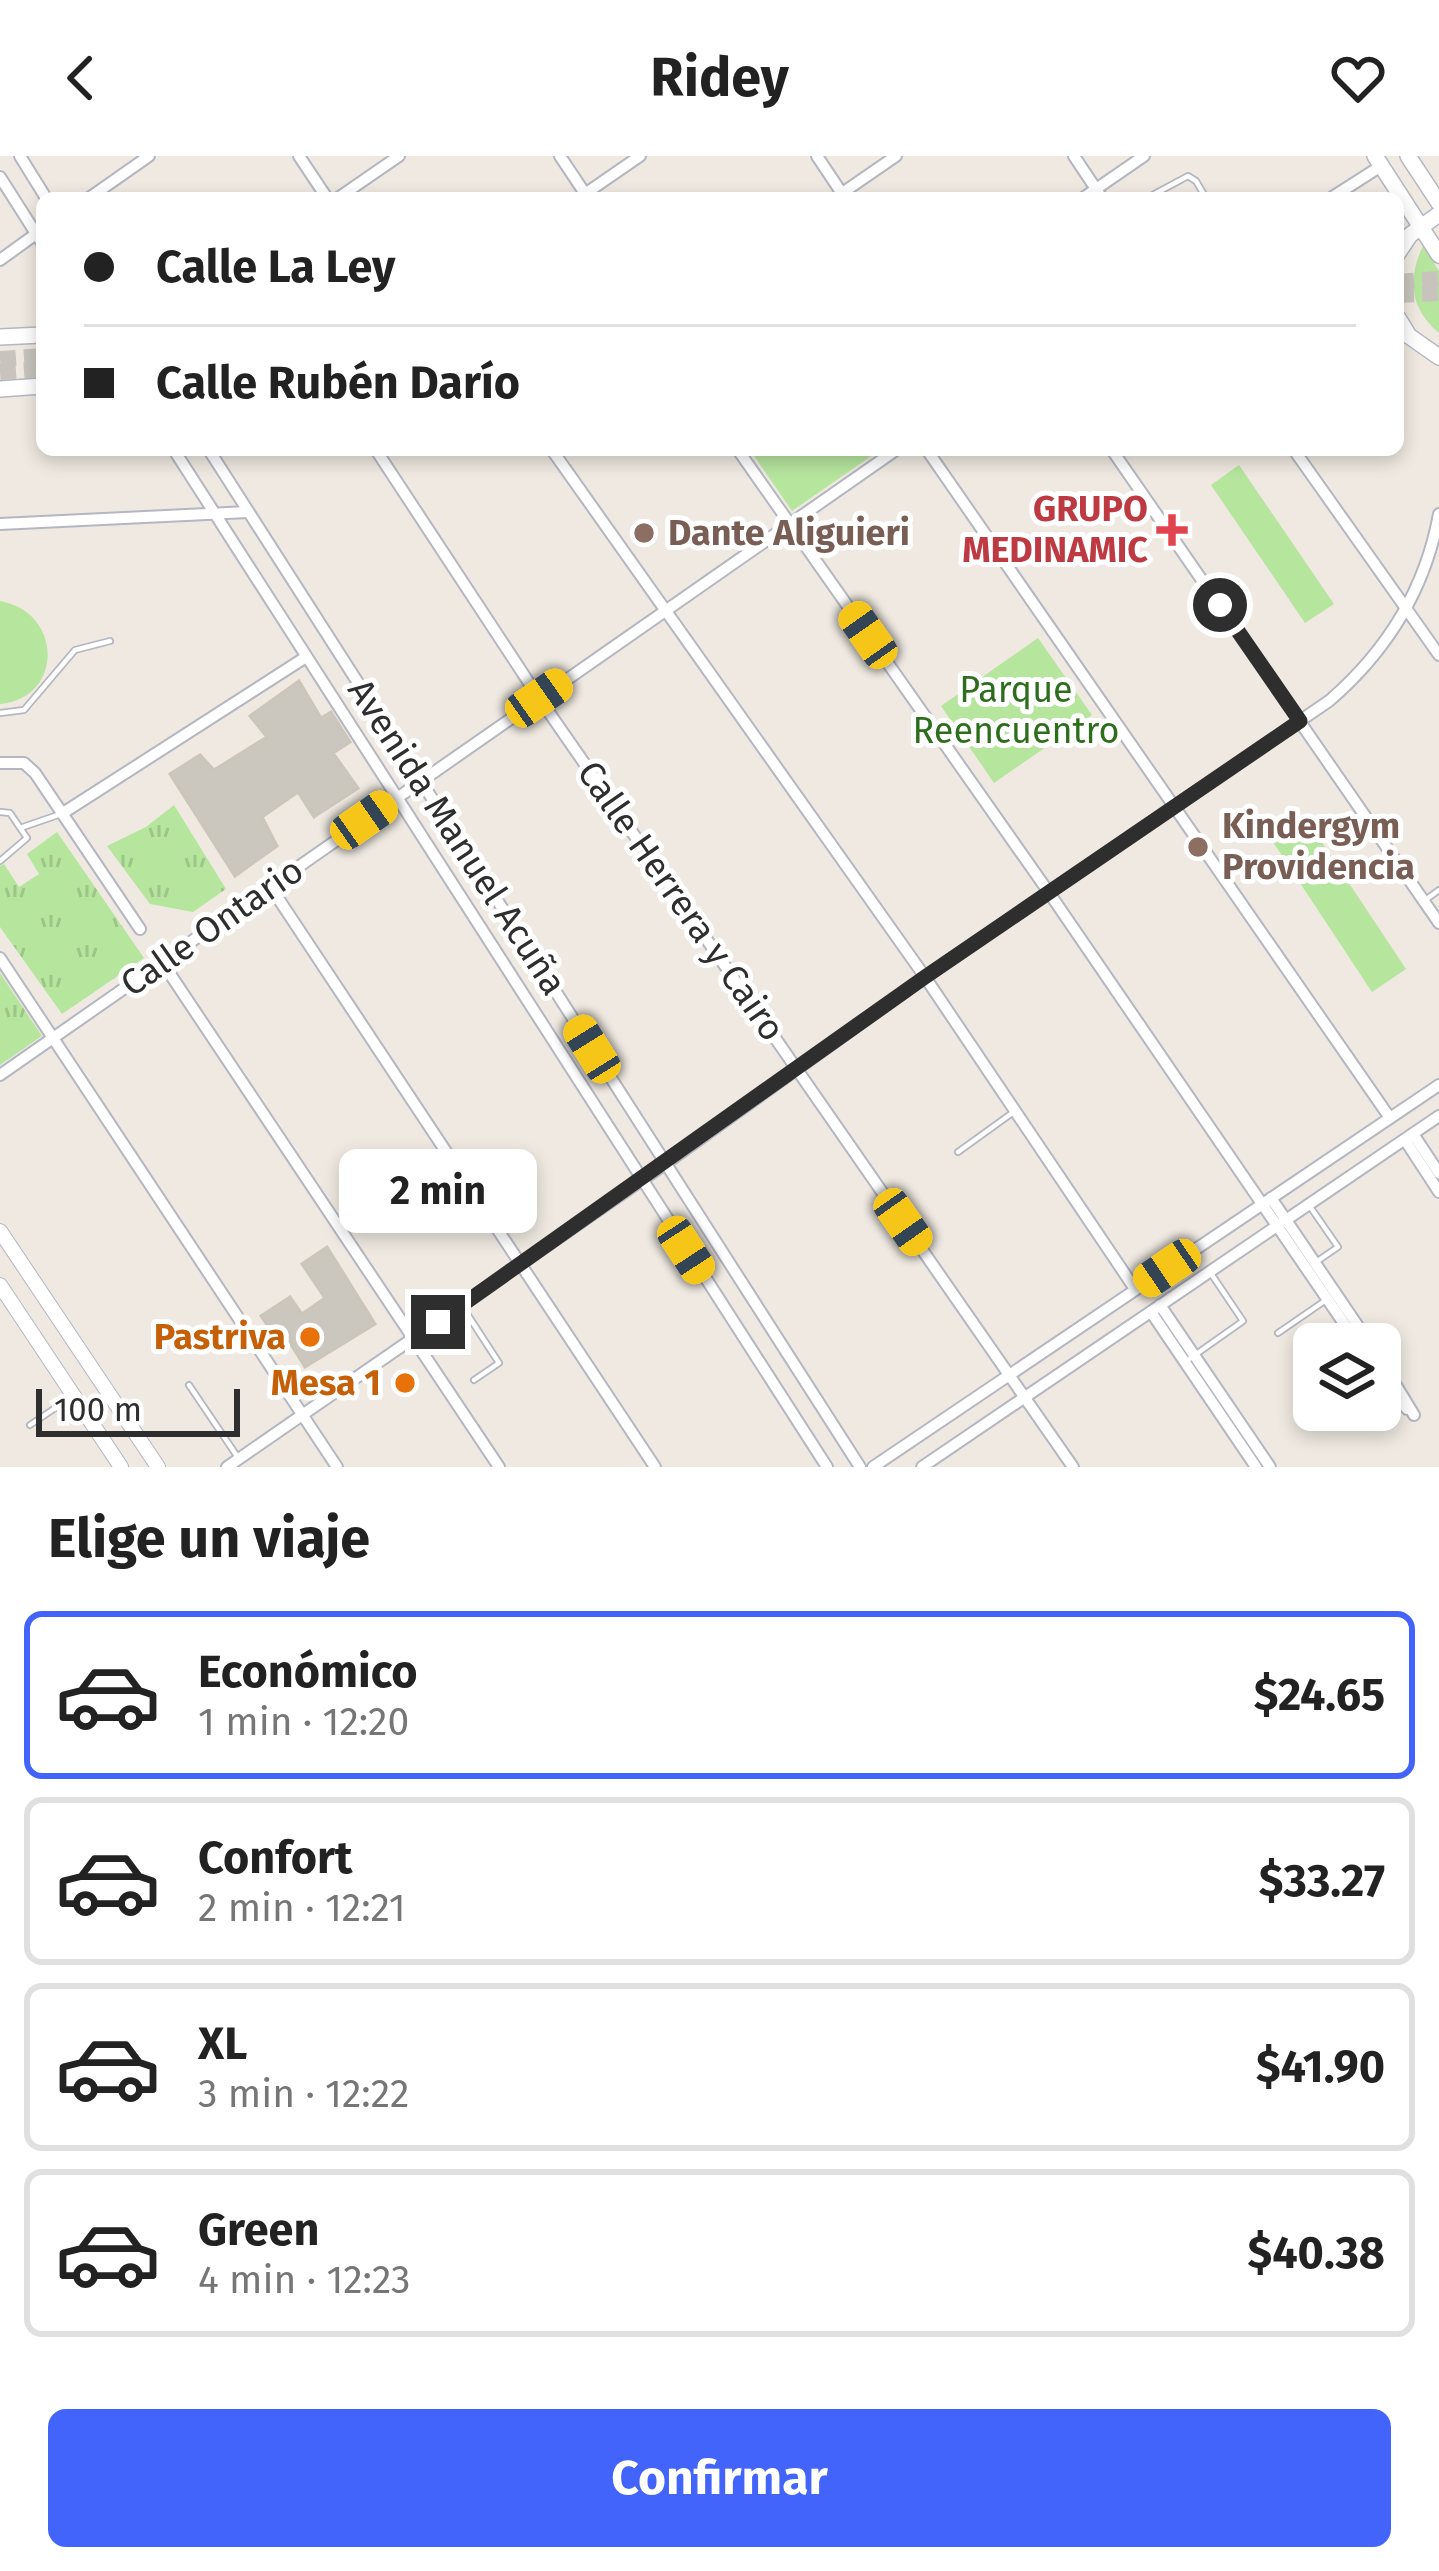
<!DOCTYPE html>
<html lang="es">
<head>
<meta charset="utf-8">
<style>
	:root { --surface:#fff; --page:#f2f2f2; --text:#222; --muted:#767676; --line:#e0e0e0; --accent:#4264fb }
	body { margin:0; font-family:"Fira Sans",sans-serif; background:var(--page); color:var(--text); height:100vh; display:flex; flex-direction:column; font-size:45px; white-space:nowrap }
	* { box-sizing:border-box; margin:0 }
	p { font-size:39px; color:var(--muted) }
	.icon { flex:none; width:66px; height:66px; fill:none; stroke:currentColor; stroke-width:2; stroke-linecap:round; stroke-linejoin:round }
	.map { position:relative; height:1311px; overflow:hidden }
	.panel { display:flex; flex-direction:column; background:var(--surface); flex:1 }
	.panel>* { flex:none }
	.hud { position:absolute; left:36px; top:36px; width:1368px; height:264px; border-radius:18px; box-shadow:0 6px 18px #0003; display:grid; align-content:center; height:264px; padding:0 48px; background:var(--surface) }
	.tools { position:absolute; left:1293px; top:1167px; display:grid; gap:24px }
	.tools a { display:grid; place-items:center; width:108px; height:108px; border-radius:18px; background:var(--surface); box-shadow:0 6px 18px #0003; font-size:60px }
	.scale { position:absolute; left:36px; bottom:30px; width:204px; box-sizing:border-box; padding-left:12px; border:6px solid #2e2e2e; border-top:0; font-size:33px; line-height:42px; white-space:nowrap; color:#2e2e2e; -webkit-text-stroke:9px #fff; paint-order:stroke }
	.end { position:absolute; width:54px; height:54px; margin:-27px; border:15px solid #2e2e2e; background:#fff; box-shadow:0 0 0 6px #fff }
	.from { border-radius:50% }
	.bubble { position:absolute; height:84px; border-radius:18px; background:var(--surface); box-shadow:0 6px 18px #0003; font-size:39px; font-weight:700; line-height:84px; text-align:center }
	.car { position:absolute; width:36px; height:72px; margin:-36px -18px; border-radius:15px; box-shadow:0 0 9px 3px #0007; background:linear-gradient(#f5c518 24%,#345 0 40%,#f5c518 0 76%,#345 0 86%,#f5c518 0) }
	.hud b { display:flex; align-items:center; gap:42px; height:114px; font-size:45px }
	.hud b+b { border-top:3px solid var(--line) }
	.hud i { width:30px; height:30px; background:var(--text) }
	ul { padding:0; list-style:none }
	li { display:flex; align-items:center; gap:36px; height:168px; margin:0 24px 18px; padding:0 24px; border:6px solid var(--line); border-radius:18px }
	li div { flex:1 }
	li b { display:block; font-size:45px }
	li em { font-style:normal; font-weight:700 }
	li.current { border-color:var(--accent) }
	li>.icon { width:108px; height:108px; stroke-width:1.5 }
	h2 { padding:0 48px; font-size:54px; line-height:144px }
	.primary-button { display:flex; gap:24px; margin-top:auto; padding:24px 48px }
	.primary-button a { flex:1; height:138px; border-radius:18px; background:var(--accent); color:#fff; font-size:48px; font-weight:700; line-height:138px; text-align:center }
	header { display:flex; justify-content:space-between; align-items:center; height:156px; padding:0 48px; background:var(--surface); font-size:54px; font-weight:700 }
	.map>svg:first-child { display:block }
	.grass { fill:url(#grass-tufts) }
	.park { fill:#b6e59e }
	.building { fill:#cbc7bf; stroke:#cbc5ba; stroke-width:3 }
	.lines { fill:none; stroke-linecap:round; stroke-linejoin:round }
	.primary-tunnel { stroke:#c8c4bd; stroke-width:16; stroke-dasharray:16 8; stroke-linecap:butt }
	.service-casing { stroke:#b4b7c1; stroke-width:8 }
	.minor-casing { stroke:#b4b7c1; stroke-width:14 }
	.tertiary-casing { stroke:#b4b7c1; stroke-width:16 }
	.secondary-casing { stroke:#b4b7c1; stroke-width:18 }
	.service { stroke:#fff; stroke-width:4.5 }
	.minor { stroke:#fff; stroke-width:10 }
	.tertiary { stroke:#fff; stroke-width:14 }
	.secondary { stroke:#fff; stroke-width:15 }
	.route { stroke:#2e2e2e; stroke-width:15 }
	.health-dot { fill:#e0444e; stroke:#fff; stroke-width:4.5 }
	.education-dot { fill:#8d6e63; stroke:#fff; stroke-width:4.5 }
	.food-dot { fill:#e8710a; stroke:#fff; stroke-width:4.5 }
	.labels { text-anchor:middle; dominant-baseline:central; stroke-width:10; stroke-linejoin:round; paint-order:stroke }
	.health-label { font-size:36px; font-weight:bold; fill:#be3a42; stroke:#fff; text-anchor:end }
	.education-label { font-size:36px; font-weight:bold; fill:#785e54; stroke:#fff; text-anchor:start }
	.park-label { font-size:36px; fill:#2c6e1b; stroke:#fff }
	.street-label { font-size:36px; fill:#2e2e2e; stroke:#fff }
	.food-label { font-size:36px; font-weight:bold; fill:#c56008; stroke:#fff; text-anchor:end }
</style>
</head>
<body>
<header><svg class="icon" aria-label="back" viewBox="0 0 24 24"><path d="M15 5l-7 7 7 7"/></svg>Ridey<svg class="icon" aria-label="heart" viewBox="0 0 24 24"><path d="M12 20l-8-8c-3-5 5-10 8-4 3-6 11-1 8 4z"/></svg></header>
<div class="map">
<svg width="1439" height="1311" viewBox="0 0 1439 1311">
	<defs>
		<pattern id="grass-tufts" width="24" height="20" patternUnits="userSpaceOnUse" patternTransform="scale(3)"><rect width="24" height="20" fill="#b6e59e"/><path d="M3 7l-1-3M5 7V3M7 7l1-3M15 17l-1-3M17 17v-4M19 17l1-3" fill="none" stroke="#9dc588"/></pattern>
	</defs>
	<rect width="100%" height="100%" fill="#efe9e1"/>
	<g class="grass">
		<path d="M174 649 226 733 193 756 150 748 107 690 146 671Z"/>
		<path d="M57 676 144 802 62 858 0 771V710L4 708 19 731 39 718 27 698Z"/>
		<path d="M0 817 42 880 0 909Z"/>
	</g>
	<g class="park">
		<path d="M1423 90 1439 115V177C1410 153 1407 123 1423 90Z"/>
		<path d="M750 294H880L792 355Z"/>
		<path d="M1239 309 1334 448 1305 467 1211 329Z"/>
		<path d="M0 445C63 456 64 542 0 548Z"/>
		<path d="M1038 482 1092 559 994 627 941 550Z"/>
		<path d="M1305 661 1406 813 1372 836 1271 683Z"/>
	</g>
	<g class="building">
		<path d="M299 525 321 562 331 556 350 586 333 597 358 632 314 661 298 636 262 661 277 690 235 720 170 618 200 599 214 614 267 581 250 560Z"/>
		<path d="M327 1091 375 1168 305 1211 280 1171 272 1176 261 1160 290 1141 302 1158 325 1142 302 1108Z"/>
	</g>
	<g class="lines">
		<g class="primary-tunnel">
			<path d="M1398 126 1439 123"/>
			<path d="M1398 139 1439 137"/>
			<path d="M0 203 42 200"/>
			<path d="M0 216 42 213"/>
		</g>
		<g class="service-casing">
			<g id="service">
				<path d="M1147 42 1188 20 1196 25 1206 42"/>
				<path d="M0 557 24 554 75 494 110 485"/>
				<path d="M0 656 10 657 27 682 0 705"/>
				<path d="M23 671 58 659"/>
				<path d="M1424 745 1439 734"/>
				<path d="M958 996 1015 955"/>
				<path d="M478 1042 515 1013 517 1008 510 998 491 1011 498 1027"/>
				<path d="M1309 1049 1338 1091 1316 1106"/>
				<path d="M462 1150 499 1207 474 1224"/>
				<path d="M1278 1177 1326 1144"/>
				<path d="M1185 1206 1243 1165 1212 1119"/>
				<path d="M189 1229 239 1303"/>
				<path d="M30 1269 70 1242"/>
			</g>
		</g>
		<g class="minor-casing">
			<g id="minor">
				<path d="M20 0 46 42"/>
				<path d="M299 0 327 42"/>
				<path d="M560 0 586 39"/>
				<path d="M817 0 845 42"/>
				<path d="M1074 0 1102 42"/>
				<path d="M0 21 42 87"/>
				<path d="M89 42 149 0"/>
				<path d="M338 42 399 0"/>
				<path d="M579 42 640 0"/>
				<path d="M835 42 896 0"/>
				<path d="M1083 42 1144 0"/>
				<path d="M1331 42 1381 10"/>
				<path d="M0 104 36 78"/>
				<path d="M174 294 827 1311"/>
				<path d="M209 294 860 1311"/>
				<path d="M376 294 539 542 1073 1311"/>
				<path d="M552 294 925 821 1135 1133"/>
				<path d="M738 294 1050 738 1358 1188"/>
				<path d="M927 294 1390 962"/>
				<path d="M1112 294 1439 767"/>
				<path d="M1294 294 1439 499"/>
				<path d="M0 368 248 356"/>
				<path d="M0 607H24L35 617 140 773"/>
				<path d="M63 657 306 501"/>
				<path d="M270 730 655 1311"/>
				<path d="M0 802 337 1311"/>
				<path d="M162 806 499 1311"/>
				<path d="M0 919 896 294"/>
				<path d="M1413 978 1439 1017"/>
				<path d="M1405 984 1439 1036"/>
				<path d="M1271 1042 1370 1188"/>
				<path d="M1160 1149 1270 1311"/>
				<path d="M1151 1156 1256 1311"/>
				<path d="M1380 1203 1414 1259"/>
				<path d="M1380 1221 1407 1253"/>
				<path d="M227 1311 665 1008 925 821 1329 545C1387 495 1425 435 1439 358"/>
				<path d="M873 1311 1439 929"/>
				<path d="M922 1311 1439 960"/>
			</g>
		</g>
		<g class="tertiary-casing">
			<g id="tertiary">
				<path d="M0 1075 158 1311"/>
				<path d="M0 1129 121 1311"/>
			</g>
		</g>
		<g class="secondary-casing">
			<g id="secondary">
				<path d="M1375 0 1439 99"/>
				<path d="M1408 0 1439 47"/>
				<path d="M1398 97 1410 79 1439 58"/>
				<path d="M1398 162 1409 180 1439 201"/>
				<path d="M0 181 42 179"/>
				<path d="M0 233 42 230"/>
			</g>
		</g>
		<use href="#service" class="service"/>
		<use href="#minor" class="minor"/>
		<use href="#tertiary" class="tertiary"/>
		<use href="#secondary" class="secondary"/>
	</g>
	<g class="lines">
		<path class="route" d="M438 1166 925 821 1300 565 1220 449"/>
	</g>
	<path class="health-dot" d="M1166 356h12v12h12v12h-12v12h-12v-12h-12v-12h12z"/>
	<g class="education-dot">
		<circle cx="644" cy="377" r="12"/>
		<circle cx="1198" cy="691" r="12"/>
	</g>
	<g class="food-dot">
		<circle cx="310" cy="1181" r="12"/>
		<circle cx="405" cy="1227" r="12"/>
	</g>
	<g class="labels">
		<g class="health-label">
			<text x="1148" y="353">GRUPO<tspan x="1148" dy="41">MEDINAMIC</tspan></text>
		</g>
		<g class="education-label">
			<text x="668" y="377">Dante Aliguieri</text>
			<text x="1222" y="670">Kindergym<tspan x="1222" dy="41">Providencia</tspan></text>
		</g>
		<g class="park-label">
			<text x="1016" y="534">Parque<tspan x="1016" dy="41">Reencuentro</tspan></text>
		</g>
		<g class="street-label">
			<text transform="translate(457 681) rotate(57)">Avenida Manuel Acuña</text>
			<text transform="translate(681 745) rotate(55)">Calle Herrera y Cairo</text>
			<text transform="translate(212 771) rotate(-35)">Calle Ontario</text>
		</g>
		<g class="food-label">
			<text x="286" y="1181">Pastriva</text>
			<text x="381" y="1227">Mesa 1</text>
		</g>
	</g>
</svg>
<div class="tools">
<a><svg class="icon" aria-label="layers" viewBox="0 0 24 24"><path d="M12 4l9 5-9 5-9-5zM3 14l9 5 9-5"/></svg></a>
</div>
<div class="scale">100 m</div>
<i class="end from" style="left:1220px;top:449px"></i>
<i class="end" style="left:438px;top:1166px"></i>
<div class="bubble" style="left:339px;top:993px;width:198px">2 min</div>
<i class="car" style="left:868px;top:479px;rotate:325deg"></i>
<i class="car" style="left:539px;top:542px;rotate:55deg"></i>
<i class="car" style="left:364px;top:664px;rotate:55deg"></i>
<i class="car" style="left:592px;top:893px;rotate:328deg"></i>
<i class="car" style="left:903px;top:1066px;rotate:145deg"></i>
<i class="car" style="left:686px;top:1094px;rotate:147deg"></i>
<i class="car" style="left:1167px;top:1112px;rotate:236deg"></i>
<div class="hud">
<b><i class="from"></i>Calle La Ley</b>
<b><i></i>Calle Rubén Darío</b>
</div>
</div>
<section class="panel">
<h2>Elige un viaje</h2>
<ul>
<li class="current"><svg class="icon" aria-label="car" viewBox="0 0 24 24"><path d="M5 17H2v-5l4-1 3-4h7l3 4 3 1v5h-3M9 17h6M6 11h13"/><circle cx="7" cy="17" r="2"/><circle cx="17" cy="17" r="2"/></svg><div><b>Económico</b><p>1 min · 12:20</p></div><em>$24.65</em></li>
<li><svg class="icon" aria-label="car" viewBox="0 0 24 24"><path d="M5 17H2v-5l4-1 3-4h7l3 4 3 1v5h-3M9 17h6M6 11h13"/><circle cx="7" cy="17" r="2"/><circle cx="17" cy="17" r="2"/></svg><div><b>Confort</b><p>2 min · 12:21</p></div><em>$33.27</em></li>
<li><svg class="icon" aria-label="car" viewBox="0 0 24 24"><path d="M5 17H2v-5l4-1 3-4h7l3 4 3 1v5h-3M9 17h6M6 11h13"/><circle cx="7" cy="17" r="2"/><circle cx="17" cy="17" r="2"/></svg><div><b>XL</b><p>3 min · 12:22</p></div><em>$41.90</em></li>
<li><svg class="icon" aria-label="car" viewBox="0 0 24 24"><path d="M5 17H2v-5l4-1 3-4h7l3 4 3 1v5h-3M9 17h6M6 11h13"/><circle cx="7" cy="17" r="2"/><circle cx="17" cy="17" r="2"/></svg><div><b>Green</b><p>4 min · 12:23</p></div><em>$40.38</em></li>
</ul>
<div class="primary-button"><a>Confirmar</a></div>
</section>
</body>
</html>
